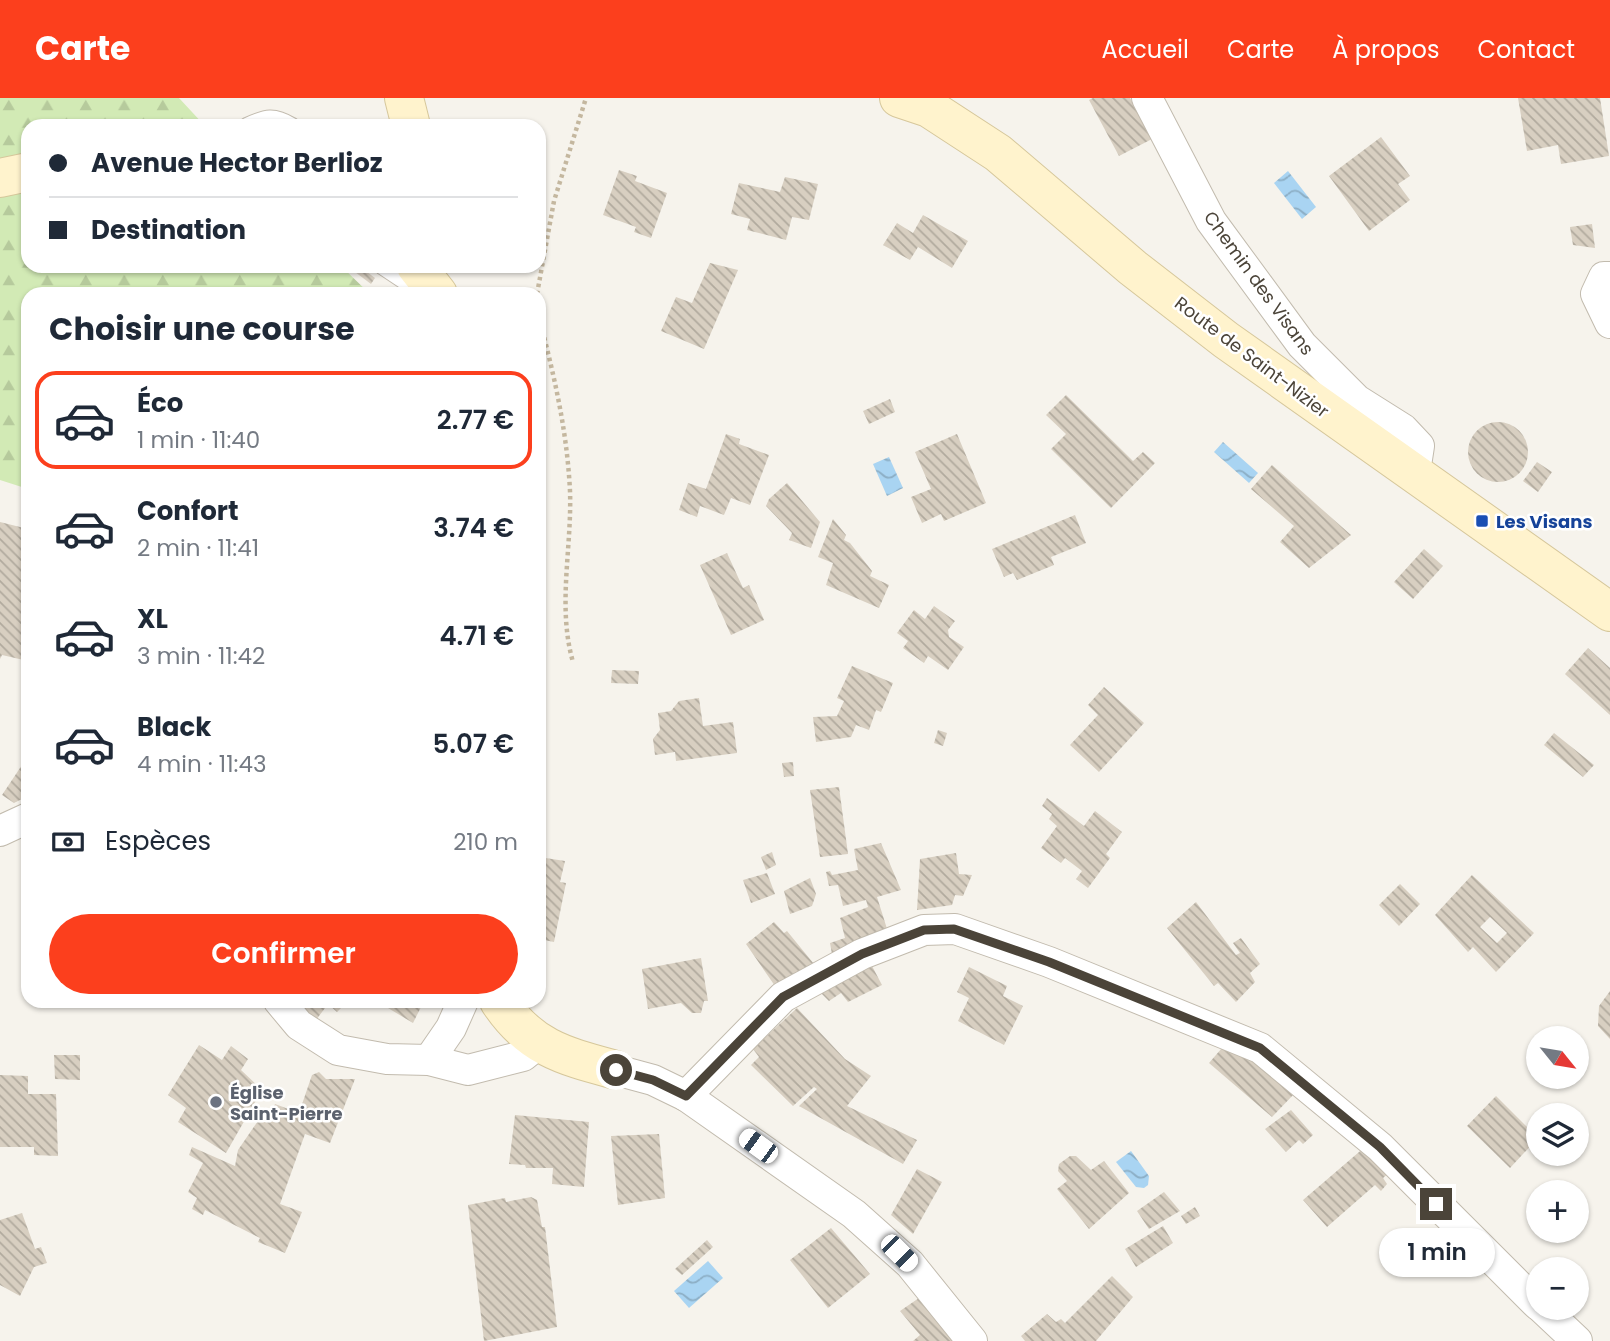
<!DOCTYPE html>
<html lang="fr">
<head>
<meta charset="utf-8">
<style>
	:root { --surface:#fff; --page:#f2f2f3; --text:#1f2937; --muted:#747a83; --line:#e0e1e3; --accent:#fc3f1d }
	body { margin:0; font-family:Poppins,sans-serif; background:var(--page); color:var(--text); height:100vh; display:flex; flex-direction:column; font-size:26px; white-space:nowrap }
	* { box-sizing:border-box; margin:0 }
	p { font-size:23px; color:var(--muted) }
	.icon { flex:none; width:38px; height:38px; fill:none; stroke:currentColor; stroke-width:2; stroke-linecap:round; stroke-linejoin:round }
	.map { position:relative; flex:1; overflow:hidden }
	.drawer { position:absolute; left:21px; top:189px; width:525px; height:721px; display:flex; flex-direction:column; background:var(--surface); border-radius:21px; box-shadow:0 2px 5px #0004 }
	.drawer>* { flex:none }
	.top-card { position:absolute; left:21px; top:21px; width:525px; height:154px; border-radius:21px; box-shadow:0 2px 5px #0004; display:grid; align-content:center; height:154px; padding:0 28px; background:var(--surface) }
	.needle { width:46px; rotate:120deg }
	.tools { position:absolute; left:1526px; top:928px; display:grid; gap:14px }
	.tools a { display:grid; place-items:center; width:63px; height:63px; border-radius:50%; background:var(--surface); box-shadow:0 2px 5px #0004; font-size:35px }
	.end { position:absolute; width:32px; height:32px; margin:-16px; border:9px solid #4b4439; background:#fff; box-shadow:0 0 0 4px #fff }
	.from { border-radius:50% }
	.bubble { position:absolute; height:49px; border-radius:24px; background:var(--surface); box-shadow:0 2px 5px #0004; font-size:23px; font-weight:600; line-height:49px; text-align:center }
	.car { position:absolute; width:21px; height:42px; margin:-21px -10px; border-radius:9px; box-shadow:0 0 5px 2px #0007; background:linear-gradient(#fff 24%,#345 0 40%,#fff 0 76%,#345 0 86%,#fff 0) }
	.top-card b { display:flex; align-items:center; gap:24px; height:66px; font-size:26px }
	.top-card b+b { border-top:2px solid var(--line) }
	.top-card i { width:18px; height:18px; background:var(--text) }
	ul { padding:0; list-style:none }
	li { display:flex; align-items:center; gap:21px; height:98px; margin:0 14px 10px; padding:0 14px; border:4px solid transparent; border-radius:21px }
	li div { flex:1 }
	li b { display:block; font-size:26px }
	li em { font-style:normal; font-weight:600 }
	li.on { border-color:var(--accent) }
	li>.icon { width:63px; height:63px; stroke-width:1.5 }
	h2 { padding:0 28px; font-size:32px; line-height:84px }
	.pay { display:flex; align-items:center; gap:18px; height:77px; padding:0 28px; font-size:26px }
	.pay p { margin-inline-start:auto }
	.action { display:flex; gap:14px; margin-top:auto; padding:14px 28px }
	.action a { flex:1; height:80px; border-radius:42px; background:var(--accent); color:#fff; font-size:28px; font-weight:600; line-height:80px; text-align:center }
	header { display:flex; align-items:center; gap:42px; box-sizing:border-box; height:98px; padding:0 35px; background:var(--accent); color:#fff }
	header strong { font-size:33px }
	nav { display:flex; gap:38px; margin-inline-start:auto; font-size:24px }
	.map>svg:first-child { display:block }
	.forest { fill:url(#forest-firs) }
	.water { fill:url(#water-waves) }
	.building { fill:url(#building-back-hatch); fill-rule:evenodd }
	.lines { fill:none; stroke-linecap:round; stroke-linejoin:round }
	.lane-casing { stroke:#c2bbae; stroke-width:18 }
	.street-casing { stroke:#c2bbae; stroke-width:32 }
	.secondary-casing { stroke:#d6c79b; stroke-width:40 }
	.path { stroke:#c4b79f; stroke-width:4.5; stroke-dasharray:3.5 3.5; stroke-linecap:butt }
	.lane { stroke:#fff; stroke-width:16 }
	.street { stroke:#fff; stroke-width:30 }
	.secondary { stroke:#fff3cd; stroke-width:38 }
	.route { stroke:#4b4439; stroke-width:9 }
	.transit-dot { fill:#1a4fb4; stroke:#fff; stroke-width:2.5 }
	.worship-dot { fill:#6b7280; stroke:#fff; stroke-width:2.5 }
	.labels { text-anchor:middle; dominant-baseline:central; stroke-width:5; stroke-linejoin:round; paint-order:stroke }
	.street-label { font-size:18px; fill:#4b4439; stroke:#fff }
	.transit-label { font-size:18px; font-weight:bold; fill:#164399; stroke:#fff; text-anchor:start }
	.worship-label { font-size:18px; font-weight:bold; fill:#5b616d; stroke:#fff; text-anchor:start }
</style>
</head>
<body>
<header>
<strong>Carte</strong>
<nav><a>Accueil</a><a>Carte</a><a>À propos</a><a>Contact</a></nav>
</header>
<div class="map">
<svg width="1610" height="1243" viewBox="0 0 1610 1243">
	<defs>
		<pattern id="forest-firs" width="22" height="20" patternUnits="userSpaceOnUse" patternTransform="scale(1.75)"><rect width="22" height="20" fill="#d2eab5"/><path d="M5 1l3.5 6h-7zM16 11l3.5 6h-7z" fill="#b6ca9c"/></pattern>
		<pattern id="water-waves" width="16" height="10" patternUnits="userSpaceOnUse" patternTransform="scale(1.75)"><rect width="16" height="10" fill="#a9d4f2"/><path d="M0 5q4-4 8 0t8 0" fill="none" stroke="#8caec5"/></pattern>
		<pattern id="building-back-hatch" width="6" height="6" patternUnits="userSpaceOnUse" patternTransform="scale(1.75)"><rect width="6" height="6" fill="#d8cfc1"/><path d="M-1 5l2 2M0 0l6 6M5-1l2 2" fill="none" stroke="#b1aa9e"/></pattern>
	</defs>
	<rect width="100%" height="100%" fill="#f6f3ec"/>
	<path class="forest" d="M0 0H179L205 28H28V168H341L370 196H28V391L0 382Z"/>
	<g class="water">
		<path d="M1288 73 1316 109 1302 121 1274 85Z"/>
		<path d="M1223 344 1258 375 1249 385 1214 354Z"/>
		<path d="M889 359 903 390 887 398 873 366Z"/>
		<path d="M1131 1053 1149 1078 1148 1087 1144 1090 1136 1089 1116 1064Z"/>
		<path d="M708 1163 723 1180 689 1210 674 1193Z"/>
	</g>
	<g class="building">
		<path d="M1093 0H1130L1152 41 1119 58 1089 2Z"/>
		<path d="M1518 0H1600L1609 58 1561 66 1558 47 1527 53Z"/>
		<path d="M1381 39 1410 78 1398 86 1410 102 1369 133 1329 78Z"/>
		<path d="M619 72 637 78 635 83 667 95 651 140 634 134 636 129 603 117Z"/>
		<path d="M785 79 818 86 809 122 792 119 786 142 747 132 750 121 731 116 739 85 780 94Z"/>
		<path d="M923 117 968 143 952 170 918 149 910 162 883 147 897 125 913 135Z"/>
		<path d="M1592 126 1595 150 1573 147 1570 129Z"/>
		<path d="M710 165 738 172 704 251 661 233 676 199 692 205Z"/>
		<path d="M359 168 375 180 371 186 355 174Z"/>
		<path d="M1066 297 1133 363 1143 354 1155 365 1111 410 1051 351 1066 336 1046 317Z"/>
		<path d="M890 301 895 314 869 326 863 313Z"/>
		<circle cx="1498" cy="354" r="30"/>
		<path d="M726 336 740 341 739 346 769 357 750 407 731 400 724 417 700 408 697 419 679 412 688 385 706 391Z"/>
		<path d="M957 336 986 405 944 423 941 416 922 425 911 399 931 391 915 354Z"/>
		<path d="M1537 364 1552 374 1538 394 1523 383Z"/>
		<path d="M1272 367 1351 437 1309 470 1280 444 1294 428 1251 391Z"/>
		<path d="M787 385 820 424 811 450 789 442 792 435 766 408 769 401Z"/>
		<path d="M1075 417 1086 445 1051 459 1054 467 1017 482 1013 475 1004 479 992 451Z"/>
		<path d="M833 421 846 437 844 442 850 445 872 473 870 478 889 487 879 510 826 487 833 465 818 459Z"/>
		<path d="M0 424 28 431V563L2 557 0 561Z"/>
		<path d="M1424 451 1443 468 1413 501 1394 484Z"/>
		<path d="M727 455 743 490 749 487 764 522 731 537 700 467Z"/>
		<path d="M934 508 955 523 948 532 949 539 964 549 948 572 928 558 924 565 903 550 908 543 897 535 914 512 925 521Z"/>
		<path d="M1588 550 1610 570V617L1565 576Z"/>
		<path d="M852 568 893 585 881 614 876 612 869 632 856 627 851 639 816 644 813 619 837 618 844 603 837 600Z"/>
		<path d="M612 572 639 573 638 586 611 585Z"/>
		<path d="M1104 589 1144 625 1099 674 1070 647 1098 617 1088 607Z"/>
		<path d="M699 600 703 628 733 624 737 655 676 663 675 654 655 657 653 641 660 632 658 615 671 613 679 603Z"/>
		<path d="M938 632 947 635 943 648 934 645Z"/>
		<path d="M1554 635 1594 667 1583 679 1544 647Z"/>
		<path d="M28 658V698L14 705 2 697Z"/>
		<path d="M793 664 794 678 784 679 782 665Z"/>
		<path d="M839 689 848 756 820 759 810 692Z"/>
		<path d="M1047 700 1084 728 1095 713 1122 734 1106 756 1110 760 1088 790 1076 781 1082 773 1065 760 1061 765 1041 750 1057 728 1049 721 1052 716 1042 708Z"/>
		<path d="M881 745 901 792 877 799 888 834 833 862 830 845 845 840 840 820 868 809 866 802 843 808 838 787 829 788 826 774 830 773 832 777 858 772 854 751Z"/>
		<path d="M772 754 776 767 766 772 761 759Z"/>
		<path d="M956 755 959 776 972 777 963 798 955 797 952 807 917 812 920 761Z"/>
		<path d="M539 759 565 763 560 784 566 785 554 844 539 841Z"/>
		<path d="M767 775 775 796 751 805 743 782Z"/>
		<path d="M1472 777 1534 835 1496 874 1473 849 1468 854 1435 817ZM1490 819 1507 835 1497 845 1480 829Z"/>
		<path d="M810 780 816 796 812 808 790 816 784 793Z"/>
		<path d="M1400 786 1420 806 1399 828 1379 807Z"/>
		<path d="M1196 804 1236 857 1240 855 1233 845 1241 840 1260 866 1250 875 1255 884 1236 904 1218 885 1214 888 1167 830Z"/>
		<path d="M774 824 784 835 787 833 814 866 775 888 746 846Z"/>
		<path d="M701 860 708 903H704L701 915H692L681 905 648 911 642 871Z"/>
		<path d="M872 868 882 887 848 904 841 895 829 903 820 894Z"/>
		<path d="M969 869 1007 888 1003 898 1023 908 1004 947 958 923 969 900 957 894Z"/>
		<path d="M1610 893V941L1598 928 1599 908Z"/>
		<path d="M298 903H338L343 908 337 914 328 906 316 922Z"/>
		<path d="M385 903H424L413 925 383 907Z"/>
		<path d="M797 910 845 961 871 978 847 1008 917 1042 903 1066 799 1008 817 991 814 989 793 1008 751 967 759 959 753 951Z"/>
		<path d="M1228 943 1295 995 1272 1019 1209 965Z"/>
		<path d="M199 947 222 962 231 948 248 961 241 972 262 992 226 1055 178 1024 186 1010 168 997Z"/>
		<path d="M54 957H80V982L55 981Z"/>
		<path d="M319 974 326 981H355L330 1045 305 1036 280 1106 302 1114 285 1155 258 1144 260 1140 205 1112 203 1117 192 1111 197 1100 188 1094 203 1065 189 1057 192 1049 235 1068 238 1052 262 1017 269 1020 275 1006 299 1015 312 977Z"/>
		<path d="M0 977 28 978V996H56L58 1058 34 1057V1049H0Z"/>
		<path d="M1496 998 1538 1040 1510 1070 1467 1028Z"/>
		<path d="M1291 1012 1313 1037 1303 1046 1299 1042 1286 1054 1265 1031Z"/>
		<path d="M515 1017 589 1024 584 1089 552 1086 553 1070H526L525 1067 509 1066Z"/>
		<path d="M659 1036 665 1100 618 1107 611 1038Z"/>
		<path d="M1366 1048 1390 1074 1383 1080 1387 1086 1381 1093 1375 1087 1327 1129 1303 1102Z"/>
		<path d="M1070 1058H1076L1091 1072 1104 1063 1129 1095 1089 1131 1057 1091 1067 1083 1058 1073 1059 1066Z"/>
		<path d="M917 1071 942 1084 913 1136 891 1117Z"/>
		<path d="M1164 1094 1180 1113 1149 1131 1137 1113Z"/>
		<path d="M531 1099 537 1102 542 1129H545L557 1229 484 1243 468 1107 505 1100 506 1104Z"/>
		<path d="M1195 1109 1200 1118 1186 1126 1181 1118Z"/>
		<path d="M22 1115 35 1151 41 1149 47 1165 34 1169 20 1198 0 1187V1122Z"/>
		<path d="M1163 1128 1173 1145 1136 1169 1125 1151Z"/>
		<path d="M831 1130 870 1176 828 1210 790 1162Z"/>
		<path d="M707 1142 713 1149 682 1177 675 1171Z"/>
		<path d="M1112 1178 1133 1199 1096 1243H1025L1021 1238 1047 1216 1056 1224 1061 1221 1065 1225Z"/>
		<path d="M919 1200 953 1243H913L920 1237 900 1213Z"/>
	</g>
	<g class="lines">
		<g class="lane-casing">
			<g id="lane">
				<path d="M247 28C266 19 274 17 292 28"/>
				<path d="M382 168 418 192"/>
			</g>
		</g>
		<g class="street-casing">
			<g id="street">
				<path d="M1147 0 1211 123 1302 247 1357 302 1403 331 1419 348 1417 361 1408 373"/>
				<path d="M1610 179H1604L1596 196 1610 225"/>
				<path d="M0 733 28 720"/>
				<path d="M279 903 299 927 338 952 387 961 429 962 468 972 523 958 538 946"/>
				<path d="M429 962 451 930 463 903"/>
				<path d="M616 972 653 982 686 998 854 1116 910 1166 972 1243"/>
				<path d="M686 998 783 899 862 856 924 832 955 831 1049 864 1260 950 1380 1049 1538 1207"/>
				<path d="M1541 1209 1577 1243"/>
			</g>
		</g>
		<g class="secondary-casing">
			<g id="secondary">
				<path d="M404 0 411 28"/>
				<path d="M899 0 929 10 998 55 1133 170 1226 242 1610 514"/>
				<path d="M0 80 28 74"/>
				<path d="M416 168 438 196"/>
				<path d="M499 903C530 950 564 958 616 972"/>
			</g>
		</g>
		<g class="path">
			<path d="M537 196 554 103 586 0"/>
			<path d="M539 219C554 277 567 332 570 393 572 450 557 509 573 564"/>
		</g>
		<use href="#lane" class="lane"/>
		<use href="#street" class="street"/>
		<use href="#secondary" class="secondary"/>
	</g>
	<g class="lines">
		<path class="route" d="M616 972 653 982 686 998 783 899 862 856 924 832 954 831 1049 864 1260 950 1380 1049 1436 1106"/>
	</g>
	<rect class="transit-dot" x="1475" y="416" width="14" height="14" rx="3.5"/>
	<circle class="worship-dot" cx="216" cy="1004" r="7"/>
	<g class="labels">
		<g class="street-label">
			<text transform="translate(1259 185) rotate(54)">Chemin des Visans</text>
			<text transform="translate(1252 259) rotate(37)">Route de Saint-Nizier</text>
		</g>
		<g class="transit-label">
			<text x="1496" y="423">Les Visans</text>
		</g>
		<g class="worship-label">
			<text x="230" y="994">Église<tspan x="230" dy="21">Saint-Pierre</tspan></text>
		</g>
	</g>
</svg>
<div class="tools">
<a><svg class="needle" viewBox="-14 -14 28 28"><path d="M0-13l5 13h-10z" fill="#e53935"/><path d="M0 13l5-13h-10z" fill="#747a83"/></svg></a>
<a><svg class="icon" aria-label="layers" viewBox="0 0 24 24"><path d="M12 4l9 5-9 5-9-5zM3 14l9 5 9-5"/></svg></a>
<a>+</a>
<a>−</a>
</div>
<i class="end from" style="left:616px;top:972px"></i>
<i class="end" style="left:1436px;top:1106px"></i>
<div class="bubble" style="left:1379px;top:1130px;width:116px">1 min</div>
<i class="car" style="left:758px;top:1048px;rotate:306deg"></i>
<i class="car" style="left:899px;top:1155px;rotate:135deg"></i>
<div class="top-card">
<b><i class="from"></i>Avenue Hector Berlioz</b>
<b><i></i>Destination</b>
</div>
<section class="drawer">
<h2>Choisir une course</h2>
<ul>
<li class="on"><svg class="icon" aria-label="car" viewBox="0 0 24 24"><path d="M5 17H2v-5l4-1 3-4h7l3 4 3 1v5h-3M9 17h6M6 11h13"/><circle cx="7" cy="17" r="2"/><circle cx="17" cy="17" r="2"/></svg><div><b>Éco</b><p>1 min · 11:40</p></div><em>2.77 €</em></li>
<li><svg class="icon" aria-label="car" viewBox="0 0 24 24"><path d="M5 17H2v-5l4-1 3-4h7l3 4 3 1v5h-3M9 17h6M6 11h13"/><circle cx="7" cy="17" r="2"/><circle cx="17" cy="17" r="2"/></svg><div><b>Confort</b><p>2 min · 11:41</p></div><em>3.74 €</em></li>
<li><svg class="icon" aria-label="car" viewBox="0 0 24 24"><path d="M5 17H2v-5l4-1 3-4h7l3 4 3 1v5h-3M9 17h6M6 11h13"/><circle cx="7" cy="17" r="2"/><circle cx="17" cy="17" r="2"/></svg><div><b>XL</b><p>3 min · 11:42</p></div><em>4.71 €</em></li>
<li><svg class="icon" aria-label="car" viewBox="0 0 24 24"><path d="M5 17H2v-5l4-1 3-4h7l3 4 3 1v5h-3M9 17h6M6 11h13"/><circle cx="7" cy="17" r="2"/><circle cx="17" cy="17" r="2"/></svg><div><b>Black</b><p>4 min · 11:43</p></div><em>5.07 €</em></li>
</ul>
<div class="pay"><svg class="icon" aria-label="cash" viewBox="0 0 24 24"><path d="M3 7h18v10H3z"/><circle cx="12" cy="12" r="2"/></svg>Espèces<p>210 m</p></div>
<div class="action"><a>Confirmer</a></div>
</section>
</div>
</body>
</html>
